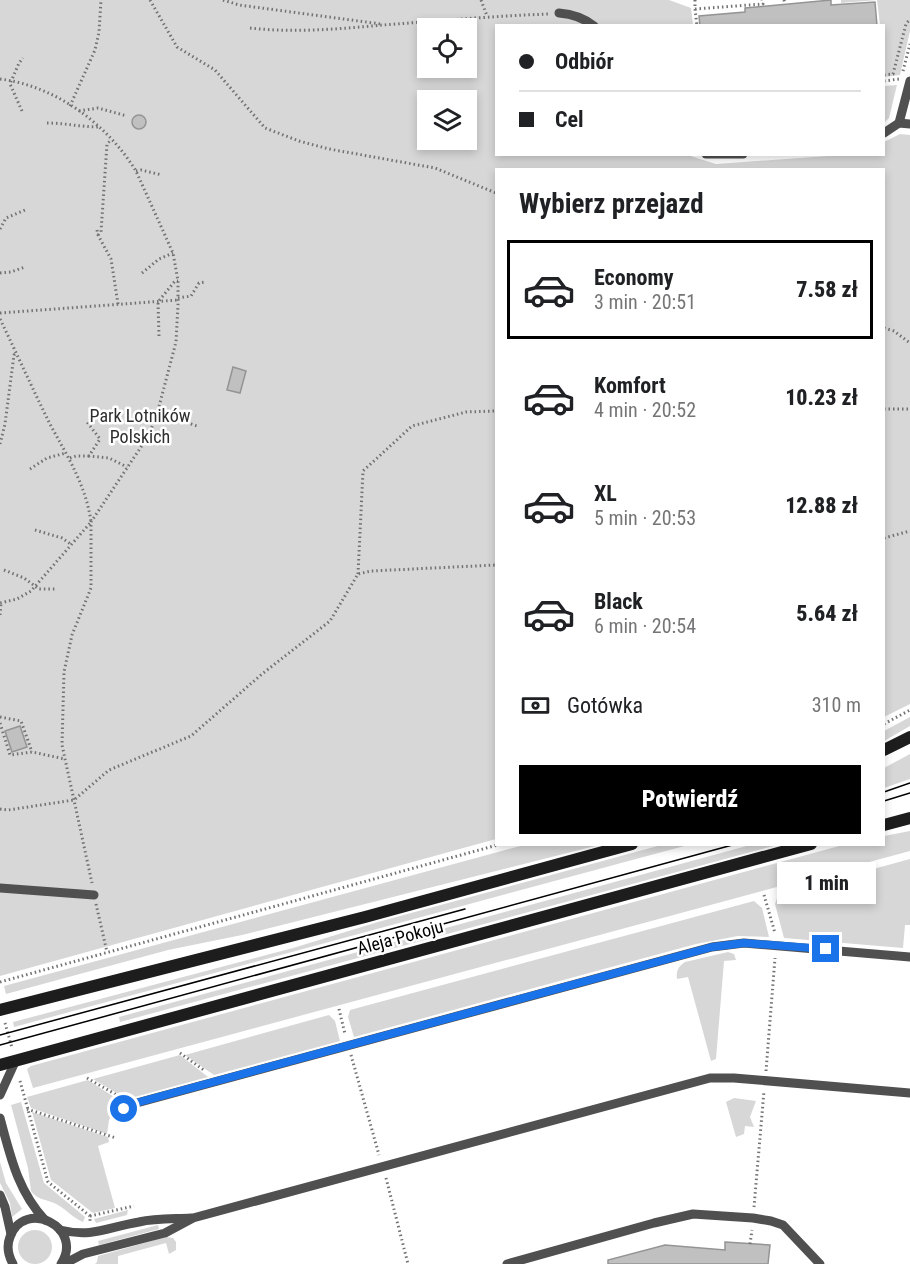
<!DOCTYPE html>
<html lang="pl">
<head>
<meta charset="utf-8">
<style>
	:root { --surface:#fff; --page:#f2f2f2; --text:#202124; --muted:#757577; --line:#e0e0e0; --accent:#000 }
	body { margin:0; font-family:"Roboto Condensed",sans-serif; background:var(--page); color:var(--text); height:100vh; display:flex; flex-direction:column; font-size:22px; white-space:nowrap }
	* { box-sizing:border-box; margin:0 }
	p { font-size:20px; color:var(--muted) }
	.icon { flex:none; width:33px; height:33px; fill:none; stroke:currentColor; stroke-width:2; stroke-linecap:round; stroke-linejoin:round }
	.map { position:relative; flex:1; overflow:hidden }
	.side { position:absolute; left:495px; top:168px; width:390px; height:678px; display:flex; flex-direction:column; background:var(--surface); border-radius:0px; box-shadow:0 3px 9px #0003 }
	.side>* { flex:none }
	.top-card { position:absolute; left:495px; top:24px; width:390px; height:132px; border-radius:0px; box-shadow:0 3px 9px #0003; display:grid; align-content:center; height:132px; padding:0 24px; background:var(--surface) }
	.tools { position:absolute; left:417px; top:18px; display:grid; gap:12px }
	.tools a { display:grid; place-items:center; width:60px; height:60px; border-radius:0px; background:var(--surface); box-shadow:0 3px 9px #0003; font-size:30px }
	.end { position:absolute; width:27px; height:27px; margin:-14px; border:8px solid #1a73e8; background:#fff; box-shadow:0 0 0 3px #fff }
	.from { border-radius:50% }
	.bubble { position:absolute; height:42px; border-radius:0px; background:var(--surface); box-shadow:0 3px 9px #0003; font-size:20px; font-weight:800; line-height:42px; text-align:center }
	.top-card b { display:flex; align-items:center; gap:21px; height:57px; font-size:22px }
	.top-card b+b { border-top:2px solid var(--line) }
	.top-card i { width:15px; height:15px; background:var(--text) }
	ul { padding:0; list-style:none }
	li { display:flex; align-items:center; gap:18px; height:99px; margin:0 12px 9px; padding:0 12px; border:3px solid transparent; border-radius:0px }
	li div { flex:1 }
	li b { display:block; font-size:22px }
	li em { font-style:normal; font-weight:800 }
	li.on { border-color:var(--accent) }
	li>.icon { width:54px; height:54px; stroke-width:1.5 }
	h2 { padding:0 24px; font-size:27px; line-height:72px }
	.pay { display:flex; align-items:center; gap:15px; height:66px; padding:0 24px; font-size:22px }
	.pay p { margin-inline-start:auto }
	.button { display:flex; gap:12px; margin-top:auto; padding:12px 24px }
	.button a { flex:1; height:69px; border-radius:0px; background:var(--accent); color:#fff; font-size:24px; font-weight:800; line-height:69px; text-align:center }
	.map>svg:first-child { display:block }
	.green { fill:#d7d7d7; fill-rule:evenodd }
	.building { fill:#c0c0c0; stroke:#949494; stroke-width:1.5 }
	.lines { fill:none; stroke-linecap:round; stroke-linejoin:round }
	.path { stroke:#727272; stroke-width:3; stroke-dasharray:1.5 3; stroke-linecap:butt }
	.lane { stroke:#505050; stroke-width:9 }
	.secondary { stroke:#1d1d1d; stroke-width:12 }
	.tram { stroke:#000; stroke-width:1.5 }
	.route { stroke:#1a73e8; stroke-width:8 }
	.labels { text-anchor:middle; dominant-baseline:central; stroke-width:5; stroke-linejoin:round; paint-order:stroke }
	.park-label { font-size:18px; fill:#2e2e2e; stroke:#fff }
	.street-label { font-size:18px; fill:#000; stroke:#fff }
</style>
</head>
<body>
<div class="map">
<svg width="910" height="1264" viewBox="0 0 910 1264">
	<rect width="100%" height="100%" fill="#fff"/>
	<g class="green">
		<path d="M0 0H669L691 8 693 25 496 26V154H684L716 164 842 155 884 154V142L900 134 910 135V704L884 717V170H496V839L0 976ZM428 28H466V68H428ZM428 100H466V140H428Z"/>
		<path d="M841 0H910V31L900 75 884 77V26L880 25 877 0 841 3Z"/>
		<path d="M897 85 889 118 884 123V86Z"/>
		<path d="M910 717V726L884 741V731Z"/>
		<path d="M910 754V779L884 788V768Z"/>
		<path d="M910 831V851L33 1088 27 1069 31 1066 843 845 884 844V836Z"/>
		<path d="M665 844 688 845 14 1027 13 1022 293 948 378 922Z"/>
		<path d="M754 844 777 845 120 1022 119 1017Z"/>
		<path d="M524 845H599L242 935 168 950 6 994 4 986Z"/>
		<path d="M910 859V925H905L903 948 784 938 775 904 778 895Z"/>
		<path d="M754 901 762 908 769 937 738 936 696 944 354 1037 348 1017 350 1010Z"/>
		<path d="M728 952 734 954 736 960 724 961 716 1059 711 1061 688 977 677 979C676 971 678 967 685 962Z"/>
		<path d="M329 1015 335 1021 340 1041 214 1075 185 1055Z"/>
		<path d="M180 1055 208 1077 127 1099 93 1079Z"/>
		<path d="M88 1080 122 1102 109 1120 107 1134 31 1108 27 1097Z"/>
		<path d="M734 1098 756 1101 750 1117 754 1127 745 1126 744 1134 736 1137 726 1102Z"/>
		<path d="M21 1102 44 1183 85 1217 83 1222C73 1218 67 1210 58 1205 48 1199 38 1201 31 1191L28 1168 11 1105Z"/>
		<path d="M32 1112 108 1137 109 1142 98 1146 115 1208 93 1213 51 1180Z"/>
		<path d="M0 1162 6 1183 22 1209 12 1217 10 1203 0 1183Z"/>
		<path d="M128 1210 127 1215 96 1223 94 1219Z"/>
		<path d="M158 1225 159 1229 99 1245 98 1241Z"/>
		<circle cx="35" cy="1247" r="17"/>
		<path d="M166 1237 173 1238 176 1242V1250L169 1254 166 1243 118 1256V1264H95L97 1262 98 1256Z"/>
	</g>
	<g class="building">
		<path d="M831 0V5L875 2 877 26H700L699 16 745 12V8Z"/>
		<circle cx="139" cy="122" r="7"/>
		<path d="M233 367 246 371 240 393 227 390Z"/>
		<path d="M20 726 27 747 12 752 5 731Z"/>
		<path d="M725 1242 770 1245 768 1264H608V1260L665 1245 725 1250Z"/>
	</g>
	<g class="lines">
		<g class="path">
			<path d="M150 0 177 47 215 70 265 128 299 141 329 149 435 168 496 193"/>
			<path d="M223 0 239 5 381 24"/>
			<path d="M481 0 487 16"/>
			<path d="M695 0V9L763 4 762 0"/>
			<path d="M784 0 785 4"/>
			<path d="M695 9 697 26"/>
			<path d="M250 28C294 33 339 29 383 25 438 21 493 16 549 14"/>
			<path d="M903 71 910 44"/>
			<path d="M884 75 893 74 906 24 910 19"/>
			<path d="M0 79C56 86 107 124 136 171L173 253 178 281V305L176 342 156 418 147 438 91 522V588L72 635 64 672 62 745 92 883"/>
			<path d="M884 81 899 79"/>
			<path d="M70 106 95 50 99 32 101 0"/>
			<path d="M22 111 10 84 19 63 23 58"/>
			<path d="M79 111 98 108 127 116"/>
			<path d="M47 123C64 123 81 127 99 127"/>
			<path d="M136 171 141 170 162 175"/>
			<path d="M0 229 6 218 25 210"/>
			<path d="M97 230 98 235 111 259 118 304"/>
			<path d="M98 235 101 232 107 144 111 140"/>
			<path d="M0 273 11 272 25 267"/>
			<path d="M142 273 159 259 173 253"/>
			<path d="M178 298 191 296 199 283 205 282"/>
			<path d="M0 313 178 300"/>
			<path d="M0 319C17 354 33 390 50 424 67 456 86 485 91 522L31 591 17 599 0 603"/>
			<path d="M884 328 894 331 910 343"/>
			<path d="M159 336 158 302 175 281H178"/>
			<path d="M884 409H910"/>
			<path d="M102 413 87 422 100 439 89 456 109 458 127 467"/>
			<path d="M156 418 170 417 197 426"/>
			<path d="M0 444 5 424 14 355 17 353"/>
			<path d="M70 458 76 456H89"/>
			<path d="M30 469 47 458 66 453"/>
			<path d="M35 530 62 538 72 545"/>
			<path d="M884 538 910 531"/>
			<path d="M4 570 24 578 39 589H55"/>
			<path d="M358 574 363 471 412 426 466 412 496 411"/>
			<path d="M0 615 1 603"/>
			<path d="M0 717 21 721 32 752"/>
			<path d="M0 723 10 755 32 752 65 759"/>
			<path d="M884 724 910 710"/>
			<path d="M0 809 8 810 74 800 109 770 191 736 262 674 330 621 358 574 371 571 496 565"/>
			<path d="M764 895 775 933"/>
			<path d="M96 904 107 952"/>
			<path d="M0 982 501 844"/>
			<path d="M339 1009 345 1034"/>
			<path d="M5 1023 12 1048"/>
			<path d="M180 1053 205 1071"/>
			<path d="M351 1055 379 1155"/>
			<path d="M766 1071 775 958"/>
			<path d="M87 1078 122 1098"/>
			<path d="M20 1081 48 1182 90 1216V1222"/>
			<path d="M27 1109 116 1138"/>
			<path d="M386 1178 408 1264"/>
			<path d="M754 1207 764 1091"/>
			<path d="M90 1216 134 1206"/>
			<path d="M750 1244 752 1230"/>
		</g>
		<g class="lane">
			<path d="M559 13C572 14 584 18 594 26"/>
			<path d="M899 123 910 81"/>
			<path d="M884 133 899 123 910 124"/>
			<path d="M706 154H743"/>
			<path d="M0 888 94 895"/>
			<path d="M0 1095 15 1062"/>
			<path d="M124 1109 133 1104 712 947 744 943 910 957"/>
			<path d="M0 1118C10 1155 18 1192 45 1220"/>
			<path d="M0 1195 5 1207 11 1234"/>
			<path d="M60 1230C93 1238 108 1227 139 1222 156 1218 174 1219 191 1218"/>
			<path d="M13 1264C8 1255 6 1247 10 1237 24 1198 85 1227 61 1264"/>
			<path d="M64 1264 83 1254 165 1233 193 1218 710 1078H734L910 1093"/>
			<path d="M507 1264 654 1223 693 1214 753 1218 771 1221 783 1225 820 1264"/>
		</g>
		<g class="secondary">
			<path d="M884 750 910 737"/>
			<path d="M884 825 910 818"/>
			<path d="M0 1010 365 917 632 844"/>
			<path d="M0 1065 811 844"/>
		</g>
		<g class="tram">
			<path d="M884 792 910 783"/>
			<path d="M884 801 910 793"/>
			<path d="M0 1035 465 909"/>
			<path d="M0 1045 736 844"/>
		</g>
	</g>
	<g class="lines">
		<path class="route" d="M124 1109 132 1104 712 947 744 943 826 949"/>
	</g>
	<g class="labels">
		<g class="park-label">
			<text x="140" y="415">Park Lotników<tspan x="140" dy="21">Polskich</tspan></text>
		</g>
		<g class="street-label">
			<text transform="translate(400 937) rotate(-15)">Aleja Pokoju</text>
		</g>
	</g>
</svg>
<div class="tools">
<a><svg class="icon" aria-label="locate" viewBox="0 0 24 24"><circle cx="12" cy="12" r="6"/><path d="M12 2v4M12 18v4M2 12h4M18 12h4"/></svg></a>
<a><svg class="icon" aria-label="layers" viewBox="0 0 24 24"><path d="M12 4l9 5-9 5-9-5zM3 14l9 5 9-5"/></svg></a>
</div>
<i class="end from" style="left:124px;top:1109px"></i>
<i class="end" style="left:826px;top:949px"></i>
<div class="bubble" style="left:777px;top:862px;width:99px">1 min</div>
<div class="top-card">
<b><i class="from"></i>Odbiór</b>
<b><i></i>Cel</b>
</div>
<section class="side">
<h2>Wybierz przejazd</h2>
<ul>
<li class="on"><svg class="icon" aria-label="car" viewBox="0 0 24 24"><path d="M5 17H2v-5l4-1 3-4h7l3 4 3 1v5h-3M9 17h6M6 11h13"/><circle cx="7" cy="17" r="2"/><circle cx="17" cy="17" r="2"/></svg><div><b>Economy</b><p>3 min · 20:51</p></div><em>7.58 zł</em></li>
<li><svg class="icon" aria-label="car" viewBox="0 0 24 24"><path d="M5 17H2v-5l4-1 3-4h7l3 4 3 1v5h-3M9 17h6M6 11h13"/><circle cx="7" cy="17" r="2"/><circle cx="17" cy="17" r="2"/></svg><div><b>Komfort</b><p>4 min · 20:52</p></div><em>10.23 zł</em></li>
<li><svg class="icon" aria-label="car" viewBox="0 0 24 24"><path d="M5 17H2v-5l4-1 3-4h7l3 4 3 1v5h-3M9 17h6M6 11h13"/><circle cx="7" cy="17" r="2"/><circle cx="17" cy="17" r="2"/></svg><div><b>XL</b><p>5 min · 20:53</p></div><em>12.88 zł</em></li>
<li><svg class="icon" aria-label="car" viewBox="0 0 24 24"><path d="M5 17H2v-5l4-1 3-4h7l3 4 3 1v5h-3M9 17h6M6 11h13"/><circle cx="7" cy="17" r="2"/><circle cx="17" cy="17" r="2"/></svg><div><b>Black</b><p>6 min · 20:54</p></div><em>5.64 zł</em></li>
</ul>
<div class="pay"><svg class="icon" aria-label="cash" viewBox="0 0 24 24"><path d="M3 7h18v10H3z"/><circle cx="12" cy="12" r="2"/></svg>Gotówka<p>310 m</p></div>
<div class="button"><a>Potwierdź</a></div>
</section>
</div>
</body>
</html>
